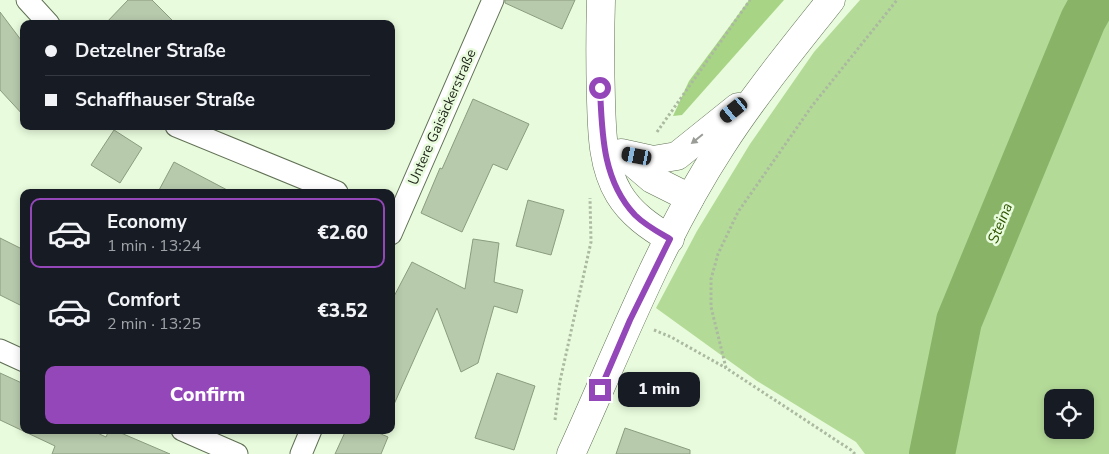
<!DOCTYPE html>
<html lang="en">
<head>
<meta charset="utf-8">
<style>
	:root { --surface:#171b24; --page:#242831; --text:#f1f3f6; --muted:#9ea1a6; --line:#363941; --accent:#9347b9 }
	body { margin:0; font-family:"Nunito Sans",sans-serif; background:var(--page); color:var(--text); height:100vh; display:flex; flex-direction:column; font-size:19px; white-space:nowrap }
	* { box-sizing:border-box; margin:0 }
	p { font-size:16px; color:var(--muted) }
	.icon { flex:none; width:28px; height:28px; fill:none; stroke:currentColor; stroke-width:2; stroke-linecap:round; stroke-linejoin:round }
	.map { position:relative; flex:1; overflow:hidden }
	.sheet { position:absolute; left:20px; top:189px; width:375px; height:245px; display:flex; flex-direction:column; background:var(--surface); border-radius:10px; box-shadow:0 2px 8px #0003 }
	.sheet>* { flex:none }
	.hud { position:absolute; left:20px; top:20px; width:375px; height:110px; border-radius:10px; box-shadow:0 2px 8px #0003; display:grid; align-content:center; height:110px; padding:0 25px; background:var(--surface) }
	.fabs { position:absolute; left:1044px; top:389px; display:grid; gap:10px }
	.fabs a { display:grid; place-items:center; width:50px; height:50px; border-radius:10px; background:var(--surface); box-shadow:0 2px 8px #0003; font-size:25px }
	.end { position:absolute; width:22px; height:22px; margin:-11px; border:6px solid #9347b9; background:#fff; box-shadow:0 0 0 2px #fff }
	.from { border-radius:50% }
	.bubble { position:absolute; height:35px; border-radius:10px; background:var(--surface); box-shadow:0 2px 8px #0003; font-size:16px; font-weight:800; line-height:35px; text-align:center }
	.car { position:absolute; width:15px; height:30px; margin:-15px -8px; border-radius:6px; box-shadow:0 0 4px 1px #0007; background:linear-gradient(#222 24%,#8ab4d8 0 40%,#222 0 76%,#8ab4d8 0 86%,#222 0) }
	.hud b { display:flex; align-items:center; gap:18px; height:48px; font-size:19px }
	.hud b+b { border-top:1px solid var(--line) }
	.hud i { width:12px; height:12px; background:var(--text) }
	ul { padding:9px 0 0; list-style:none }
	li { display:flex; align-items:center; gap:15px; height:70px; margin:0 10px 8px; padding:0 15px; border:2px solid transparent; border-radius:10px }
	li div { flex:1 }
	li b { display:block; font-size:19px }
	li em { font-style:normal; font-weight:800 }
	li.on { border-color:var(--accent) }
	li>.icon { width:45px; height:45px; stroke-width:1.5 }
	.primary-button { display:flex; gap:10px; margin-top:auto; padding:10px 25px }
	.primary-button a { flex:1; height:58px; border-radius:10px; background:var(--accent); color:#fff; font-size:20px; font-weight:800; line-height:58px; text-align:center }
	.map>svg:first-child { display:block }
	.green { fill:#b4da98; fill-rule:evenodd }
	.forest { fill:#a8d486 }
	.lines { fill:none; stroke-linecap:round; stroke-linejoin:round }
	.river { stroke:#89b468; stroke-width:46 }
	.building { fill:#b8caac; stroke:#8b9c7f }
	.street-casing { stroke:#607055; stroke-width:23 }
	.secondary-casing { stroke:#607055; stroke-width:29 }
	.path { stroke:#aab9a0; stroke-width:3; stroke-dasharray:2.5 2.5; stroke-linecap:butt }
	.street { stroke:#fff; stroke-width:21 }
	.secondary { stroke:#fff; stroke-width:28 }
	.oneway { fill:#999c97 }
	.route { stroke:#9347b9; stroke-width:6 }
	.labels { text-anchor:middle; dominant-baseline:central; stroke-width:5; stroke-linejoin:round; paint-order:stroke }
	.street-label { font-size:14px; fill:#1c2217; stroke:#e8fbdc }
	.water-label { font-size:15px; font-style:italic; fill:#2f5400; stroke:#e8fbdc }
</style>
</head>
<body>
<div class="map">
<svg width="1109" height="454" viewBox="0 0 1109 454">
	<rect width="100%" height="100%" fill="#e8fbdc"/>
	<path class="green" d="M860 0H1109V454H865L856 442 757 381 656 308 697 231 750 144 814 52ZM1052 398H1085V430H1052Z"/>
	<path class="forest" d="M749 0H784L682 115 673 116 689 81Z"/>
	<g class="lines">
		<path class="river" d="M932 454 959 321 1083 20 1094 0"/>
	</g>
	<g class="building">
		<path d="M128 0H152L176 24H105Z"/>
		<path d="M505 0H575L562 29 505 3Z"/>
		<path d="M0 12 24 44V116L0 90Z"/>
		<path d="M473 99 529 124 507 170 493 164 462 232 421 213 440 168 442 169Z"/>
		<path d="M114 130 142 148 120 183 91 165Z"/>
		<path d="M174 162 231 192H158Z"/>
		<path d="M528 200 564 210 551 255 516 246Z"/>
		<path d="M0 238 24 250V307L0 295Z"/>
		<path d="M473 239 499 243 494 282 523 290 517 313 494 306 478 363 461 372 437 308 391 411V302L412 262 465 289Z"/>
		<path d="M0 373 24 384V430H91L106 437 109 430H114L170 454H52L55 446 0 420Z"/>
		<path d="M497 373 535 386 514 450 475 438Z"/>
		<path d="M625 428 690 450V454H616Z"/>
		<path d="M346 430H372L388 437 381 454H335Z"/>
	</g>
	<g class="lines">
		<g class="street-casing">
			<g id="street">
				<path d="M27 0 49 24"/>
				<path d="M176 126 337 192"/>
				<path d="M391 234 493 0"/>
				<path d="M0 350 24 361"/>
				<path d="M182 430 237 454"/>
				<path d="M301 454 311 430"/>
			</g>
		</g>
		<g class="secondary-casing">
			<g id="secondary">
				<path d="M601 0C600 34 600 66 601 100 602 131 602 166 619 194 631 214 650 227 670 239"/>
				<path d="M621 153 653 160 677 156 738 107"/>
				<path d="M625 156 652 179 690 198"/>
				<path d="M571 454C618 351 660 240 722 145 755 94 793 48 831 0"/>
			</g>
		</g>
		<g class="path">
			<path d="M657 132 750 0"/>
			<path d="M654 330 671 337 726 368"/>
			<path d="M555 420 560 381 591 242 590 198"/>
			<path d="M855 454 851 450 726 368 711 307V279L718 254 738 212 812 106 897 0"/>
		</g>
		<use href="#street" class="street"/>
		<use href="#secondary" class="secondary"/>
	</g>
	<defs><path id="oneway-solid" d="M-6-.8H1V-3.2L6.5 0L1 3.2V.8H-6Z" transform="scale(1.25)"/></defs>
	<use class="oneway" href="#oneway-solid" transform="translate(697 139) rotate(141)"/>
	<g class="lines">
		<path class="route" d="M600 390 630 320 670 239C658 232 645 225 635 215 602 180 602 132 600 88"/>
	</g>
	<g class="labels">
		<g class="street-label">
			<text transform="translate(442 117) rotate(-66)">Untere Gaisäckerstraße</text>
		</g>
		<g class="water-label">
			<text transform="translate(1000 223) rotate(-68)">Steina</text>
		</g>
	</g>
</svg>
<div class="fabs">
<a><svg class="icon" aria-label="locate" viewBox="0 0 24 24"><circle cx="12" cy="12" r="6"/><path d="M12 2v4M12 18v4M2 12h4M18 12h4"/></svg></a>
</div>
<i class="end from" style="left:600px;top:88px"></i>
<i class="end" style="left:600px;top:390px"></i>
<div class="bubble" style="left:618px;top:372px;width:82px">1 min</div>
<i class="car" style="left:734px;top:110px;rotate:231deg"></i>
<i class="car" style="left:637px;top:156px;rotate:281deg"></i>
<div class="hud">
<b><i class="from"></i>Detzelner Straße</b>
<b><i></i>Schaffhauser Straße</b>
</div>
<section class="sheet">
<ul>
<li class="on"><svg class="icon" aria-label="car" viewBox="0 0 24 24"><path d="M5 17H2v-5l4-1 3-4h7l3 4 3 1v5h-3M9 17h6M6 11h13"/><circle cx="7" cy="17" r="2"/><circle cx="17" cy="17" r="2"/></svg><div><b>Economy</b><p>1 min · 13:24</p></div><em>€2.60</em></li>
<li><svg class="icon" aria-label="car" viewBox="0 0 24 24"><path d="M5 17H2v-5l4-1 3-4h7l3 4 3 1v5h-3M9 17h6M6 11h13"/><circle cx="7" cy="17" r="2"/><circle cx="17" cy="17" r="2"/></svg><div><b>Comfort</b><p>2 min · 13:25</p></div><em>€3.52</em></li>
</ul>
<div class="primary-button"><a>Confirm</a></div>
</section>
</div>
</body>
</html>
